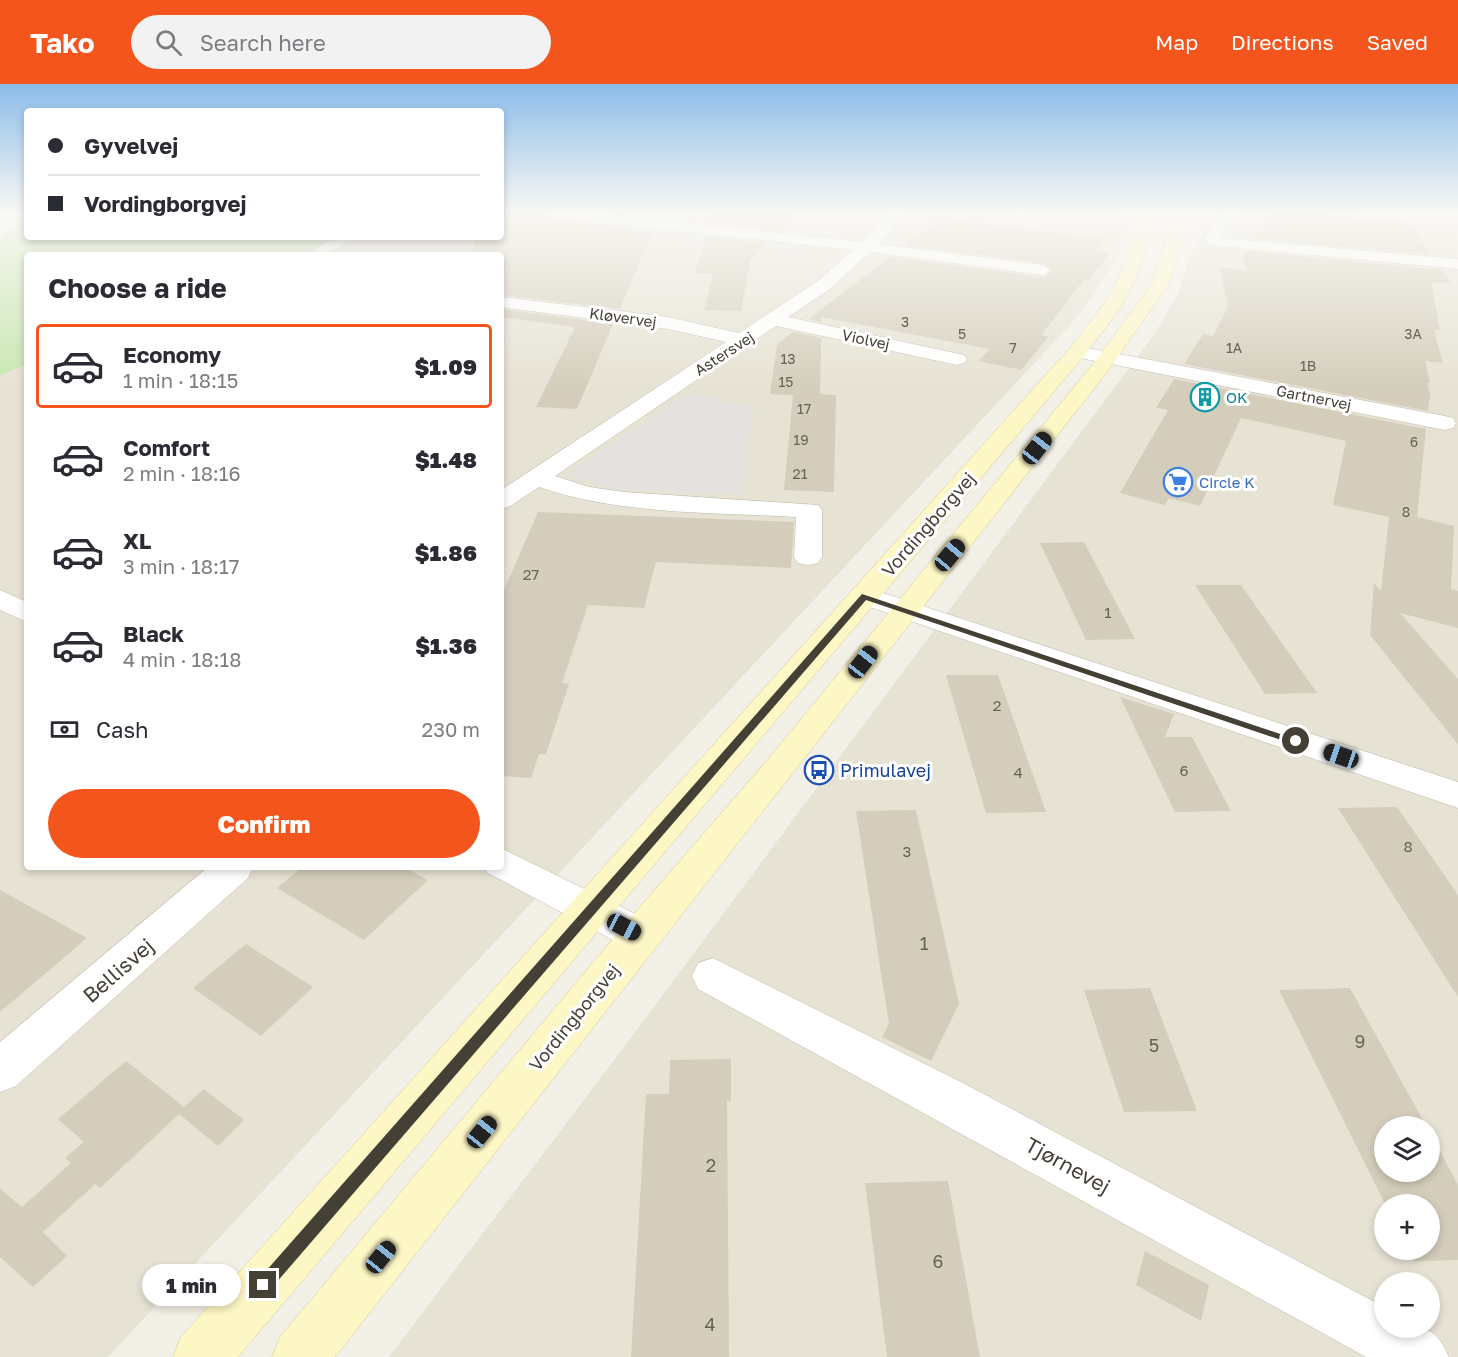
<!DOCTYPE html>
<html lang="en">
<head>
<meta charset="utf-8">
<style>
	:root { --surface:#fff; --page:#f2f2f3; --text:#2b2b33; --muted:#7c7c81; --line:#e1e1e2; --accent:#f3551c }
	body { margin:0; font-family:"Golos Text",sans-serif; background:var(--page); color:var(--text); height:100vh; display:flex; flex-direction:column; font-size:22px; white-space:nowrap }
	* { box-sizing:border-box; margin:0 }
	p { font-size:20px; color:var(--muted) }
	.icon { flex:none; width:33px; height:33px; fill:none; stroke:currentColor; stroke-width:2; stroke-linecap:round; stroke-linejoin:round }
	.map { position:relative; flex:1; overflow:hidden }
	.panel { position:absolute; left:24px; top:168px; width:480px; height:618px; display:flex; flex-direction:column; background:var(--surface); border-radius:6px; box-shadow:0 3px 9px #0003 }
	.panel>* { flex:none }
	.banner { position:absolute; left:24px; top:24px; width:480px; height:132px; border-radius:6px; box-shadow:0 3px 9px #0003; display:grid; align-content:center; height:132px; padding:0 24px; background:var(--surface) }
	.fabs { position:absolute; left:1374px; top:1032px; display:grid; gap:12px }
	.fabs a { display:grid; place-items:center; width:66px; height:66px; border-radius:50%; background:var(--surface); box-shadow:0 3px 9px #0003; font-size:30px }
	.end { position:absolute; width:27px; height:27px; margin:-14px; border:8px solid #454035; background:#fff; box-shadow:0 0 0 3px #fff }
	.from { border-radius:50% }
	.bubble { position:absolute; height:42px; border-radius:21px; background:var(--surface); box-shadow:0 3px 9px #0003; font-size:20px; font-weight:800; line-height:42px; text-align:center }
	.car { position:absolute; width:18px; height:36px; margin:-18px -9px; border-radius:8px; box-shadow:0 0 4px 2px #0007; background:linear-gradient(#222 24%,#8ab4d8 0 40%,#222 0 76%,#8ab4d8 0 86%,#222 0) }
	.banner b { display:flex; align-items:center; gap:21px; height:57px; font-size:22px }
	.banner b+b { border-top:2px solid var(--line) }
	.banner i { width:15px; height:15px; background:var(--text) }
	ul { padding:0; list-style:none }
	li { display:flex; align-items:center; gap:18px; height:84px; margin:0 12px 9px; padding:0 12px; border:3px solid transparent; border-radius:6px }
	li div { flex:1 }
	li b { display:block; font-size:22px }
	li em { font-style:normal; font-weight:800 }
	li.on { border-color:var(--accent) }
	li>.icon { width:54px; height:54px; stroke-width:1.5 }
	h2 { padding:0 24px; font-size:27px; line-height:72px }
	.pay { display:flex; align-items:center; gap:15px; height:66px; padding:0 24px; font-size:22px }
	.pay p { margin-inline-start:auto }
	.primary-button { display:flex; gap:12px; margin-top:auto; padding:12px 24px }
	.primary-button a { flex:1; height:69px; border-radius:36px; background:var(--accent); color:#fff; font-size:24px; font-weight:800; line-height:69px; text-align:center }
	header { display:flex; align-items:center; gap:36px; box-sizing:border-box; height:84px; padding:0 30px; background:var(--accent); color:#fff }
	header strong { font-size:28px }
	nav { display:flex; gap:33px; margin-inline-start:auto; font-size:21px }
	.search { width:420px; height:54px; background:var(--page); display:flex; align-items:center; gap:15px; box-sizing:border-box; padding:0 21px; border-radius:33px; color:var(--muted); font-size:22px }
	.map>svg:first-child { display:block }
	.residential { fill:#e6e2d4; fill-rule:evenodd }
	.green { fill:#c7e6af }
	.parking { fill:#e3e2de }
	.building { fill:#d4cdbb }
	.lines { fill:none; stroke-linecap:round; stroke-linejoin:round }
	.minor-casing { stroke:#bdb9a9; stroke-width:1 }
	.secondary-casing { stroke:#d1c897; stroke-width:1 }
	.minor { fill:#fff; fill-rule:evenodd }
	.secondary { fill:#fdf6c5; fill-rule:evenodd }
	.route { fill:#454035 }
	.labels { text-anchor:middle; dominant-baseline:central; stroke-width:6; stroke-linejoin:round; paint-order:stroke }
	.far-number-label { font-size:14px; fill:#696356 }
	.far-street-label { font-size:15px; fill:#454035; stroke:#fff }
	.far-culture-label { font-size:15px; fill:#0d838f; stroke:#fff; text-anchor:start }
	.far-shop-label { font-size:15px; fill:#366cbe; stroke:#fff; text-anchor:start }
	.number-label { font-size:15px; fill:#696356 }
	.street-label { font-size:18px; fill:#454035; stroke:#fff }
	.transit-label { font-size:18px; fill:#164399; stroke:#fff; text-anchor:start }
	.near-number-label { font-size:18px; fill:#696356 }
	.near-street-label { font-size:21px; fill:#454035; stroke:#fff }
</style>
</head>
<body>
<header>
<strong>Tako</strong>
<div class="search"><svg class="icon" aria-label="search" viewBox="0 0 24 24"><circle cx="10" cy="10" r="6"/><path d="M15 15l6 6"/></svg>Search here</div>
<nav><a>Map</a><a>Directions</a><a>Saved</a></nav>
</header>
<div class="map">
<svg width="1458" height="1273" viewBox="0 0 1458 1273">
	<rect width="100%" height="100%" fill="#f2f0e6"/>
	<g class="residential">
		<path d="M501 129H1125V133L1119 169 1096 208 1071 240 108 1273H0V292L27 280V783H501V171H307L341 153H501Z"/>
		<path d="M1213 129H1458V1273H389L624 963 1155 249 1177 212 1193 166ZM1384 1042H1430V1088H1384ZM1384 1120H1430V1166H1384ZM1384 1198H1430V1244H1384Z"/>
	</g>
	<path class="green" d="M22 132H27V153H341L307 171H27V280L0 292V156Z"/>
	<g class="parking">
		<path d="M501 130 806 161 801 168 501 136Z"/>
		<path d="M689 309 753 324 741 411 618 406 567 390Z"/>
	</g>
	<g class="building">
		<path d="M501 129H543L552 135 653 146 620 225 501 211V167L474 166 475 153H501Z"/>
		<path d="M713 129H796L779 147 709 139Z"/>
		<path d="M1272 129H1311L1363 136 1409 138 1431 170 1255 155Z"/>
		<path d="M956 136 1103 155 1097 167 1110 169 1088 197 1084 196 1041 251 1048 253 1021 286 978 277 990 265 821 233V238L809 235 890 173 1043 193 1053 187 1043 179 905 161 934 139 945 140Z"/>
		<path d="M706 152 767 159 750 177 741 227 704 226 713 190 695 189Z"/>
		<path d="M1247 167 1441 186 1452 200 1431 198 1440 246H1434L1443 279 1425 277 1430 299H1427L1430 309 1428 327 1184 280 1203 250 1213 252 1228 223 1220 183 1247 186 1243 172Z"/>
		<path d="M501 225 613 240 577 325 536 323 575 243 501 233Z"/>
		<path d="M793 248 821 254 820 310 836 311 834 408 784 406 793 311 770 310 777 260Z"/>
		<path d="M1174 295 1426 345 1417 433 1454 442 1451 505 1458 507V544L1400 529 1458 595V660L1370 551 1374 499 1381 507 1389 433 1333 421 1346 357 1241 334 1200 422 1169 414 1165 421 1120 409 1168 326 1156 324Z"/>
		<path d="M538 428 794 438 791 484 656 478 644 524 588 521 562 599 569 600 546 670H539L531 694 501 692V513Z"/>
		<path d="M1084 458 1135 555 1086 556 1040 459Z"/>
		<path d="M1195 501H1241L1317 609 1265 610Z"/>
		<path d="M946 591H998L1046 728 986 729Z"/>
		<path d="M1120 613 1174 630 1165 653H1192L1231 727 1175 728Z"/>
		<path d="M1397 723 1458 811V913L1338 724Z"/>
		<path d="M916 726 959 920 931 977 882 953 889 940 856 727Z"/>
		<path d="M302 783H404L428 796 364 856 277 804Z"/>
		<path d="M0 806 87 854 0 928Z"/>
		<path d="M246 860 313 903 261 952 193 904Z"/>
		<path d="M1150 904 1197 1027 1124 1028 1084 906Z"/>
		<path d="M1350 904 1426 1042H1384V1088H1430V1049L1458 1101V1176L1413 1177 1407 1166H1430V1120H1385L1279 906Z"/>
		<path d="M731 975V1017H727L729 1273H631L646 1010H669L670 976Z"/>
		<path d="M126 977 184 1023 204 1005 244 1036 218 1062 179 1030 100 1104 95 1100 43 1148 67 1172 33 1203 0 1173V1105L22 1123 71 1079 65 1074 84 1058 58 1035Z"/>
		<path d="M948 1097 980 1273H887L865 1099Z"/>
		<path d="M1145 1167 1209 1201 1201 1237 1136 1201Z"/>
	</g>
	<g class="lines">
		<g class="minor-casing">
			<g id="minor">
				<path d="M545 129H591L863 158 890 129H904L879 160 1043 181 1051 186 1043 191 870 168 830 205 788 233 964 271 967 275 964 279 957 281 776 242 555 392 589 403 624 408 818 421 822 426V473L818 479 808 481 798 479 794 473 796 433C709 428 622 431 539 403L510 422 501 425V406L726 258 668 245 501 223V213L668 233 739 249 818 197 853 166 552 133Z"/>
				<path d="M1223 129H1237L1220 154 1458 175V185L1209 161 1204 154Z"/>
				<path d="M1357 129 1458 130V138L1363 134 1358 133Z"/>
				<path d="M337 153H357L326 171H305Z"/>
				<path d="M1077 262 1445 332 1453 334 1456 339 1453 344 1445 346 1070 272 1067 268 1070 264Z"/>
				<path d="M865 503 1458 698V724L855 518 851 512 855 506Z"/>
				<path d="M0 506 27 518V538L0 526Z"/>
				<path d="M501 764 654 839 660 851 654 863 640 868 626 863 488 789 484 783H501Z"/>
				<path d="M208 783H253L248 794 16 1002 0 1008V958Z"/>
				<path d="M713 874 961 998 1384 1223V1244C1419 1244 1434 1237 1449 1273H1366L698 905 692 892 698 879Z"/>
			</g>
		</g>
		<g class="secondary-casing">
			<g id="secondary">
				<path d="M1137 129H1151C1145 194 1123 222 1084 272L238 1273H173L181 1253 1070 264C1108 217 1128 191 1137 129Z"/>
				<path d="M1163 129H1177L1181 160 1169 200 1107 288 335 1273H272L280 1253 626 839 770 673 1093 280 1152 200 1165 160Z"/>
			</g>
		</g>
		<use href="#minor" class="minor"/>
		<use href="#secondary" class="secondary"/>
	</g>
	<linearGradient id="sky" x2="0" y2="1"><stop stop-color="#8cbcea"/><stop offset="0.42" stop-color="#f9f8f4"/><stop offset="1" stop-color="#f9f8f4" stop-opacity="0"/></linearGradient>
	<rect width="1458" height="307" fill="url(#sky)"/>
	<path class="route" d="M862 510 1301 657 1293 660 866 516 269 1207 263 1209 258 1207 255 1201 258 1196Z"/>
	<defs>
		<g id="building-ring" transform="scale(1.5)"><circle r="9.5" fill="#fff" stroke="#0f9aa8" stroke-width="1.5"/><path d="M-4-6H4V6H1V3H-1V6H-4ZM-2.5-4.3h1.7v1.8h-1.7ZM.8-4.3h1.7v1.8H.8ZM-2.5-1h1.7V.8h-1.7ZM.8-1h1.7V.8H.8Z" fill="#0f9aa8"/></g>
		<g id="supermarket-ring" transform="scale(1.5)"><circle r="9.5" fill="#fff" stroke="#3f7fe0" stroke-width="1.5"/><path d="M-6-5.5h2.5l.6 2H6L4.5 2H-2.5L-4.4-4H-6ZM-1.5 3.2a1.3 1.3 0 1 0 .1 0ZM3 3.2a1.3 1.3 0 1 0 .1 0Z" fill="#3f7fe0"/></g>
		<g id="bus-ring" transform="scale(1.5)"><circle r="9.5" fill="#fff" stroke="#1a4fb4" stroke-width="1.5"/><path d="M-5-6H5V4H4V6H2V4H-2V6H-4V4H-5ZM-3.5-4V0h7V-4ZM-3.5 1.2v1.5H-2V1.2ZM2 1.2v1.5H3.5V1.2Z" fill="#1a4fb4"/></g>
	</defs>
	<g fill-rule="evenodd">
		<use href="#building-ring" x="1205" y="313"/>
		<use href="#supermarket-ring" x="1178" y="398"/>
		<use href="#bus-ring" x="819" y="686"/>
	</g>
	<g class="labels">
		<g class="far-number-label">
			<text x="905" y="237">3</text>
			<text x="962" y="249">5</text>
			<text x="1413" y="249">3A</text>
			<text x="1013" y="263">7</text>
			<text x="1234" y="263">1A</text>
			<text x="788" y="274">13</text>
			<text x="1308" y="281">1B</text>
			<text x="786" y="297">15</text>
			<text x="804" y="324">17</text>
			<text x="801" y="355">19</text>
			<text x="1414" y="357">6</text>
			<text x="800" y="389">21</text>
			<text x="1406" y="427">8</text>
		</g>
		<g class="far-street-label">
			<text transform="translate(623 233) rotate(8)">Kløvervej</text>
			<text transform="translate(866 255) rotate(12)">Violvej</text>
			<text transform="translate(724 269) rotate(-33)">Astersvej</text>
			<text transform="translate(1314 313) rotate(11)">Gartnervej</text>
		</g>
		<g class="far-culture-label">
			<text x="1226" y="313">OK</text>
		</g>
		<g class="far-shop-label">
			<text x="1199" y="398">Circle K</text>
		</g>
		<g class="number-label">
			<text x="531" y="490">27</text>
			<text x="1108" y="528">1</text>
			<text x="997" y="621">2</text>
			<text x="1184" y="686">6</text>
			<text x="1018" y="688">4</text>
			<text x="1408" y="762">8</text>
			<text x="907" y="767">3</text>
		</g>
		<g class="street-label">
			<text transform="translate(928 440) rotate(-49)">Vordingborgvej</text>
			<text transform="translate(574 933) rotate(-51)">Vordingborgvej</text>
		</g>
		<g class="transit-label">
			<text x="840" y="686">Primulavej</text>
		</g>
		<g class="near-number-label">
			<text x="924" y="859">1</text>
			<text x="1360" y="957">9</text>
			<text x="1154" y="961">5</text>
			<text x="711" y="1081">2</text>
			<text x="938" y="1177">6</text>
			<text x="710" y="1240">4</text>
		</g>
		<g class="near-street-label">
			<text transform="translate(118 886) rotate(-41)">Bellisvej</text>
			<text transform="translate(1068 1081) rotate(29)">Tjørnevej</text>
		</g>
	</g>
</svg>
<div class="fabs">
<a><svg class="icon" aria-label="layers" viewBox="0 0 24 24"><path d="M12 4l9 5-9 5-9-5zM3 14l9 5 9-5"/></svg></a>
<a>+</a>
<a>−</a>
</div>
<i class="end from" style="left:1296px;top:657px"></i>
<i class="end" style="left:263px;top:1201px"></i>
<div class="bubble" style="left:142px;top:1180px;width:99px">1 min</div>
<i class="car" style="left:1037px;top:364px;rotate:38deg"></i>
<i class="car" style="left:950px;top:471px;rotate:40deg"></i>
<i class="car" style="left:863px;top:578px;rotate:38deg"></i>
<i class="car" style="left:1341px;top:672px;rotate:289deg"></i>
<i class="car" style="left:624px;top:843px;rotate:118deg"></i>
<i class="car" style="left:482px;top:1048px;rotate:39deg"></i>
<i class="car" style="left:381px;top:1173px;rotate:39deg"></i>
<div class="banner">
<b><i class="from"></i>Gyvelvej</b>
<b><i></i>Vordingborgvej</b>
</div>
<section class="panel">
<h2>Choose a ride</h2>
<ul>
<li class="on"><svg class="icon" aria-label="car" viewBox="0 0 24 24"><path d="M5 17H2v-5l4-1 3-4h7l3 4 3 1v5h-3M9 17h6M6 11h13"/><circle cx="7" cy="17" r="2"/><circle cx="17" cy="17" r="2"/></svg><div><b>Economy</b><p>1 min · 18:15</p></div><em>$1.09</em></li>
<li><svg class="icon" aria-label="car" viewBox="0 0 24 24"><path d="M5 17H2v-5l4-1 3-4h7l3 4 3 1v5h-3M9 17h6M6 11h13"/><circle cx="7" cy="17" r="2"/><circle cx="17" cy="17" r="2"/></svg><div><b>Comfort</b><p>2 min · 18:16</p></div><em>$1.48</em></li>
<li><svg class="icon" aria-label="car" viewBox="0 0 24 24"><path d="M5 17H2v-5l4-1 3-4h7l3 4 3 1v5h-3M9 17h6M6 11h13"/><circle cx="7" cy="17" r="2"/><circle cx="17" cy="17" r="2"/></svg><div><b>XL</b><p>3 min · 18:17</p></div><em>$1.86</em></li>
<li><svg class="icon" aria-label="car" viewBox="0 0 24 24"><path d="M5 17H2v-5l4-1 3-4h7l3 4 3 1v5h-3M9 17h6M6 11h13"/><circle cx="7" cy="17" r="2"/><circle cx="17" cy="17" r="2"/></svg><div><b>Black</b><p>4 min · 18:18</p></div><em>$1.36</em></li>
</ul>
<div class="pay"><svg class="icon" aria-label="cash" viewBox="0 0 24 24"><path d="M3 7h18v10H3z"/><circle cx="12" cy="12" r="2"/></svg>Cash<p>230 m</p></div>
<div class="primary-button"><a>Confirm</a></div>
</section>
</div>
</body>
</html>
